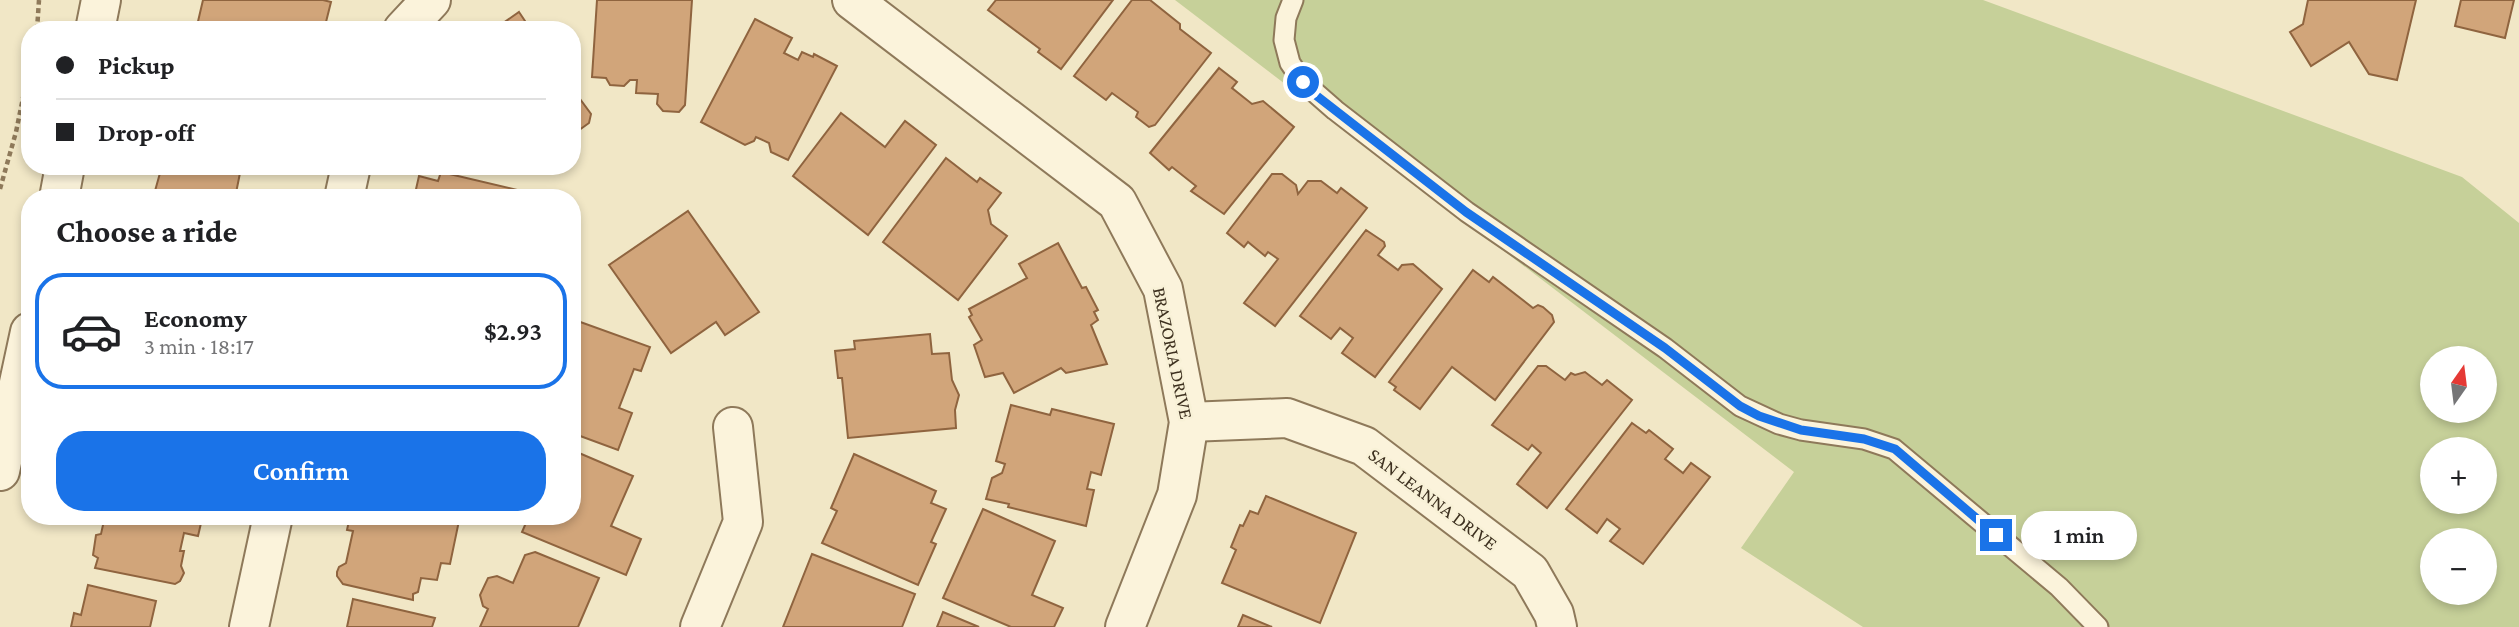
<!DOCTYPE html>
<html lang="en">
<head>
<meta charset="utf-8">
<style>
	:root { --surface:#fff; --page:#f6f6f6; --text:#202124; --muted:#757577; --line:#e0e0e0; --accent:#1a73e8 }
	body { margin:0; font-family:"Crimson Pro",serif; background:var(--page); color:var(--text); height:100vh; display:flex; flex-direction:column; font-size:26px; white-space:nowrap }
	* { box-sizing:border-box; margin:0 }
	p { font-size:23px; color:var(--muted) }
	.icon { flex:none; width:38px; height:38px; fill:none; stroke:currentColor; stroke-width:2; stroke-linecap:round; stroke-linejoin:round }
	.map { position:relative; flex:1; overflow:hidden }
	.sheet { position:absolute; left:21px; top:189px; width:560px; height:336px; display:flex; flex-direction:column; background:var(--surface); border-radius:28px; box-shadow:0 4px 10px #0003 }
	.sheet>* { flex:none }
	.top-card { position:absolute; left:21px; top:21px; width:560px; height:154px; border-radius:28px; box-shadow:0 4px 10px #0003; display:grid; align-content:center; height:154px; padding:0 35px; background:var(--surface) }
	.needle { width:46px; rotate:14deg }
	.controls { position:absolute; left:2420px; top:346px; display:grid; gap:14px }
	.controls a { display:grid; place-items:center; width:77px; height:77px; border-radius:50%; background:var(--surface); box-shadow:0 4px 10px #0003; font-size:35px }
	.end { position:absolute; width:32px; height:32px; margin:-16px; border:9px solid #1a73e8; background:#fff; box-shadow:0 0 0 4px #fff }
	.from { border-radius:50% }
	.bubble { position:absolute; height:49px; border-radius:24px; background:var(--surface); box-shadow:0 4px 10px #0003; font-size:23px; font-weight:600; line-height:49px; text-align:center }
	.top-card b { display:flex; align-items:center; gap:24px; height:66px; font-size:26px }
	.top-card b+b { border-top:2px solid var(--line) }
	.top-card i { width:18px; height:18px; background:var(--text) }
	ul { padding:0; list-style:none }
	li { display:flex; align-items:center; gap:21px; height:116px; margin:0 14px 10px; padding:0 21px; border:4px solid transparent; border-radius:28px }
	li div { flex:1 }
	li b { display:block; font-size:26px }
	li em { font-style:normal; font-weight:600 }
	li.active { border-color:var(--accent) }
	li>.icon { width:63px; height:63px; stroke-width:1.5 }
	h2 { padding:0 35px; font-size:32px; line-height:84px }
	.cta { display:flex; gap:14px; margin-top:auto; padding:14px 35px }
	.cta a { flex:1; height:80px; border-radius:28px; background:var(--accent); color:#fff; font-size:28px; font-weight:600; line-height:80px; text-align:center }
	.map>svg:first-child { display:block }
	.green { fill:#c6d099; fill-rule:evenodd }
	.building { fill:#d1a57a; stroke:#8f643f; stroke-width:2 }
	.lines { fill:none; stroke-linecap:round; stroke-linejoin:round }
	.service-casing { stroke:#8e795a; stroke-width:23 }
	.minor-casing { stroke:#8e795a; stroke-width:42 }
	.tertiary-casing { stroke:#8e795a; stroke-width:42 }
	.path { stroke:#8e795a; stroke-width:4.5; stroke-dasharray:5 3.5; stroke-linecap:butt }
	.service { stroke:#fbf3db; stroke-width:19 }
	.minor { stroke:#fbf3db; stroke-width:38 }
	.tertiary { stroke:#fbf3db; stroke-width:38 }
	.route { stroke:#1a73e8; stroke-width:9 }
	.labels { text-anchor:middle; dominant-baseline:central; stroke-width:5; stroke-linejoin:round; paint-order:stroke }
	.street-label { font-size:19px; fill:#3d301f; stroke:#f8f1d7 }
</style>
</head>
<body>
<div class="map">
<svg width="2519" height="627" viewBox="0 0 2519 627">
	<rect width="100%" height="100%" fill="#f1e7c6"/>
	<path class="green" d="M1175 0H1983L2462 177 2519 223V627H1863L1741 548 1794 472ZM2432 359H2485V411H2432ZM2432 450H2485V502H2432ZM2432 541H2485V593H2432Z"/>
	<g class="building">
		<path d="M203 0H323L331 2 324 30H196Z"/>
		<path d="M597 0H692L685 105 679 112 663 111 657 104 658 94 636 93 637 80H630L624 86 610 85 606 78 592 77Z"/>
		<path d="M996 0H1113L1061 69 1038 52 1040 49 988 10Z"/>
		<path d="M1132 0H1150L1180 24V29L1211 53 1155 125 1149 127 1136 117 1138 112 1112 93 1106 100 1074 76Z"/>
		<path d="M2308 0H2416L2397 80 2369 74 2349 42 2311 66 2290 32 2303 24Z"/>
		<path d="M2461 0H2514L2505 38 2455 26Z"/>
		<path d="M519 12 531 30H493Z"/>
		<path d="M755 19 792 38 784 53 798 60 802 52 813 57 814 54 837 66 788 160 771 152 769 143 756 137 754 141 745 145 701 122Z"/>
		<path d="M1219 68 1237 82 1232 88 1252 104 1263 101 1294 127 1224 214 1191 191 1196 186 1172 167 1169 170 1150 153Z"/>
		<path d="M572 88 591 114 589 123 575 133H572Z"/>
		<path d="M841 113 885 147 905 121 936 145 868 235 793 176Z"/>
		<path d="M946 158 977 182 980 178 1001 193 988 210 991 224 1007 236 958 300 883 242Z"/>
		<path d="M162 166H210L240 173 235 198H153Z"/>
		<path d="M441 172 534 194 533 198H414L419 176 438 181Z"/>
		<path d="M1272 174H1282L1296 185 1298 194 1308 181H1321L1337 193 1341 188 1367 208 1275 326 1244 303 1278 259 1268 252 1265 256 1248 242 1244 247 1227 233Z"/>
		<path d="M688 211 759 312 725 335 716 322 671 353 609 265Z"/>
		<path d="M1366 230 1384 242 1385 246 1378 255 1398 270 1402 265 1413 264 1442 289 1375 377 1342 353 1353 338 1340 328 1331 339 1300 316Z"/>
		<path d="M1058 243 1082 288 1086 287 1098 310 1094 312 1098 320 1091 325 1107 364 1066 373 1061 368 1014 393 1003 373 985 377 974 345 982 340 969 317 972 315 969 309 1027 278 1019 264Z"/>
		<path d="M1473 270 1489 282 1493 277 1533 308 1538 305 1543 307 1552 315 1554 322 1495 400 1452 367 1420 409 1394 390 1396 387 1389 382Z"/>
		<path d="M572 319 650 347 641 371 634 369 619 408 632 413 618 450 572 433Z"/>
		<path d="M930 334 932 354 949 353 952 380 959 395 955 410 956 428 848 438 842 378H838L835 351 855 349 854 341Z"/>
		<path d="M1538 366H1546L1565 380 1571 373 1575 375 1585 372 1602 385 1607 380 1632 400 1547 508 1517 484 1541 453 1532 445 1528 450 1492 425Z"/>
		<path d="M1011 405 1050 415 1052 409 1114 424 1101 475 1091 472 1087 489 1094 490 1086 526 1008 507 1009 504 986 499 992 478 1002 473 1005 464 996 461Z"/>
		<path d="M1632 423 1646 433 1649 430 1673 449 1665 459 1683 473 1691 463 1710 477 1643 564 1610 541 1620 529 1607 519 1597 533 1566 509Z"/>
		<path d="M572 450 633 476 611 526 641 539 626 575 522 532 529 516H572Z"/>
		<path d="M854 454 936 491 931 503 946 509 931 542 936 544 918 585 822 543 837 511 831 508Z"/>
		<path d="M1266 496 1356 533 1320 623 1222 583 1236 550 1231 547 1240 525 1243 526 1250 511 1258 514Z"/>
		<path d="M983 509 1055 541 1032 595 1063 608 1054 627H1011L943 598Z"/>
		<path d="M105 516H198L202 519 198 536 184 533 180 551H184L181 566 184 573 180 581 175 584 95 568 98 558 93 555 96 535 101 534Z"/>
		<path d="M350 516H460L450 564 441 563 437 580 421 578 418 592 413 594V600L343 584 337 576V572L339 567 346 563 353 531 347 530Z"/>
		<path d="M535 552 599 578 578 627H480L488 609 483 606 480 595 488 578 497 576 513 583 525 555Z"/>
		<path d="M812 554 915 594 902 627H783Z"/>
		<path d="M88 585 156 601 150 627H71L74 613 81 615Z"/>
		<path d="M353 599 435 618 432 627H347Z"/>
		<path d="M943 612 979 627H937Z"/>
		<path d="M1243 615 1272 627H1238Z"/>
	</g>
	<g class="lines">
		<g class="service-casing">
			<path id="service" d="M1293 0 1286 18 1284 40 1290 63 1303 82 1335 110 1467 212 1665 348 1740 406 1779 424 1801 430 1864 439 1894 449 2059 587 2098 627"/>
		</g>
		<g class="minor-casing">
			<g id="minor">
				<path d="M852 0 1117 202 1163 289 1189 422 1177 495 1125 627"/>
				<path d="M403 30 431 0"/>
				<path d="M344 198 351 166"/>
				<path d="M1189 422 1287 418 1364 446 1530 572 1554 614 1557 627"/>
				<path d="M249 627 273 516"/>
				<path d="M700 627 743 522 733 427"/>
			</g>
		</g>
		<g class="tertiary-casing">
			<g id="tertiary">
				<path d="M95 30 101 0"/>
				<path d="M59 198 65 166"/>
				<path d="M0 471 30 332"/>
			</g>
		</g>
		<g class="path">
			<path d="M37 30 39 0"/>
			<path d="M0 189 16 132 30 64"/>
		</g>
		<use href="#service" class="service"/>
		<use href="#minor" class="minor"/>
		<use href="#tertiary" class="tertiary"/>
	</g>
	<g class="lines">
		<path class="route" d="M1303 82 1313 93 1466 212 1665 348 1740 406 1759 416 1801 430 1864 439 1895 449 1996 535"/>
	</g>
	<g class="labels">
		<g class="street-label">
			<text transform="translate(1173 353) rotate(78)">BRAZORIA DRIVE</text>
			<text transform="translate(1433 499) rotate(37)">SAN LEANNA DRIVE</text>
		</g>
	</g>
</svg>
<div class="controls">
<a><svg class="needle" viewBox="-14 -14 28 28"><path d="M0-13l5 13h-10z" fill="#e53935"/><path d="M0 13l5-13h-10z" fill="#757577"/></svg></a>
<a>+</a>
<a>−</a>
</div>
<i class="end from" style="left:1303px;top:82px"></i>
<i class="end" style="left:1996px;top:535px"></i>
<div class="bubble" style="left:2021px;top:511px;width:116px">1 min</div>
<div class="top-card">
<b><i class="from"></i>Pickup</b>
<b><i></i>Drop-off</b>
</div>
<section class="sheet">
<h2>Choose a ride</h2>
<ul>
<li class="active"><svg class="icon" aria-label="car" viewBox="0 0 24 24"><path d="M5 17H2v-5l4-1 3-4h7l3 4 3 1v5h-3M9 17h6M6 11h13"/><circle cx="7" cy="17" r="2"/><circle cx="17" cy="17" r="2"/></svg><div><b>Economy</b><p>3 min · 18:17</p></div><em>$2.93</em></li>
</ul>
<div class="cta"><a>Confirm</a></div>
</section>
</div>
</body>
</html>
